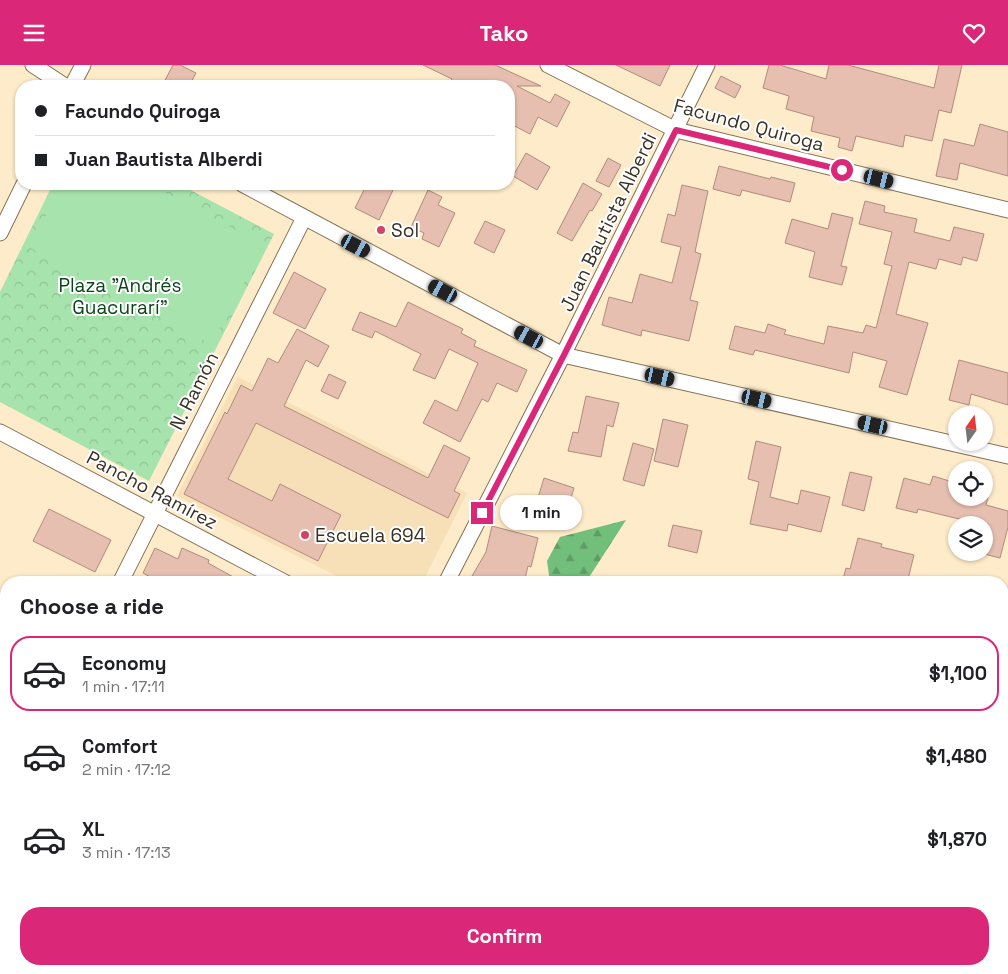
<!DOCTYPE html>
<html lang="en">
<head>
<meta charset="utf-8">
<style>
	:root { --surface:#fff; --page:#f2f2f2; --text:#202124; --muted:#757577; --line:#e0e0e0; --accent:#db2777 }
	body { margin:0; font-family:"Space Grotesk",sans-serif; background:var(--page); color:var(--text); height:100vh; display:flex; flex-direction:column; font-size:19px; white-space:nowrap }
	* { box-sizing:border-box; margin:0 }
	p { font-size:16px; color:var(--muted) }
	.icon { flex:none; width:28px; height:28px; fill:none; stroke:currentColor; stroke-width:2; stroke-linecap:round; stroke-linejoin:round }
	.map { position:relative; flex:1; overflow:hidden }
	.panel { position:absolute; left:0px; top:511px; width:1009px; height:399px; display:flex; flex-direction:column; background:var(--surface); border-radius:20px 20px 0 0; box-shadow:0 1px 4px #0004 }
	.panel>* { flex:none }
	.hud { position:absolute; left:15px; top:15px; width:500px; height:110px; border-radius:20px; box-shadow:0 1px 4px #0004; display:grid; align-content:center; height:110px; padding:0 20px; background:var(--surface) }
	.needle { width:32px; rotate:14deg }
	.controls { position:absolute; left:948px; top:341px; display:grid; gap:10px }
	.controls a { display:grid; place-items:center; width:45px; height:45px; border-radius:50%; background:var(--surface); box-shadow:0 1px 4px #0004; font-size:25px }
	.end { position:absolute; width:22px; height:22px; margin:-11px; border:6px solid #db2777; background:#fff; box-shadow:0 0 0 2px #fff }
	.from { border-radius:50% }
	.bubble { position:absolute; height:35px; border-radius:18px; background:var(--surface); box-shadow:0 1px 4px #0004; font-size:16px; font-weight:700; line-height:35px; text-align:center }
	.car { position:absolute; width:15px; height:30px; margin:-15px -8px; border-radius:6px; box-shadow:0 0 4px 1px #0007; background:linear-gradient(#222 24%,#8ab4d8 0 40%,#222 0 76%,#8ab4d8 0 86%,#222 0) }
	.hud b { display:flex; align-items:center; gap:18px; height:48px; font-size:19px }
	.hud b+b { border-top:1px solid var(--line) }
	.hud i { width:12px; height:12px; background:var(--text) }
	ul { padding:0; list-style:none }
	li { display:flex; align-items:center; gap:15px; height:75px; margin:0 10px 8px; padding:0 10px; border:2px solid transparent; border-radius:20px }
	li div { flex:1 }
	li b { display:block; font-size:19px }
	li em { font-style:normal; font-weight:700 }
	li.current { border-color:var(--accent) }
	li>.icon { width:45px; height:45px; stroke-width:1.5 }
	h2 { padding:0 20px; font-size:22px; line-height:60px }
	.action { display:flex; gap:10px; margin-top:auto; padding:10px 20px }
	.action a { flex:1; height:58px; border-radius:20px; background:var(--accent); color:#fff; font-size:20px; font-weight:700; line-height:58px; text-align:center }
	header { display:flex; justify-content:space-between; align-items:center; height:65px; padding:0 20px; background:var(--accent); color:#fff; font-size:22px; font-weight:700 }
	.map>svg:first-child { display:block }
	.built { fill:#f7e0b7 }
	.forest { fill:url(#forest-firs) }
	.park { fill:url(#park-crowns) }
	.pitch { fill:#a7e3ad }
	.building { fill:#e6bfb0; stroke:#af8b7c }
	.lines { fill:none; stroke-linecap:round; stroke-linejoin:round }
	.minor-casing { stroke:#847354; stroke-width:17 }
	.minor { stroke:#fff; stroke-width:15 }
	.route { stroke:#db2777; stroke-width:6 }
	.poi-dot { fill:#d44462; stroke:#fff; stroke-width:2 }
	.labels { text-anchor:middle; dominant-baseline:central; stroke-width:4; stroke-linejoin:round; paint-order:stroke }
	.street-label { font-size:19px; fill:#393124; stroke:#fff }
	.poi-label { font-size:19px; fill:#393124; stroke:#fff; text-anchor:start }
	.park-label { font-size:19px; fill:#0d451a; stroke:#fff }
</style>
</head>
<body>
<header><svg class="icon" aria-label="menu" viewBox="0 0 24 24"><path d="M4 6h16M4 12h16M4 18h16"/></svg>Tako<svg class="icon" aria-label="heart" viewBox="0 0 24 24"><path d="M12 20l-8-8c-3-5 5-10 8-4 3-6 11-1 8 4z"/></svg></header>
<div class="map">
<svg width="1008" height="909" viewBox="0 0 1008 909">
	<defs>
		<pattern id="forest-firs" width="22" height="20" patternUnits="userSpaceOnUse" patternTransform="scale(1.25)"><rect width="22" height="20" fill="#72be7b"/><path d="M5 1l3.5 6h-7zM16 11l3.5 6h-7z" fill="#5f9b65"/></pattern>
		<pattern id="park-crowns" width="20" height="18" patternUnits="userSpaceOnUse" patternTransform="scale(1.25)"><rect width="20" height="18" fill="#a7e3ad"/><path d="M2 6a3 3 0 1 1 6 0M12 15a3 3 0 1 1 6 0" fill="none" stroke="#90c395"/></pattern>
	</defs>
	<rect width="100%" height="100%" fill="#feebc9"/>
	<path class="built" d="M238 312 467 428 422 518 349 517 177 431Z"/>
	<g class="forest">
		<path d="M626 455 586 517H550L547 496 560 472Z"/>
		<path d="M0 848 6 852V890H0Z"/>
		<path d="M820 904H904L878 906 877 909H819Z"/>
	</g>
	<path class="park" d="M53 119H179L274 169 149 416 0 337V227Z"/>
	<path class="pitch" d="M63 119H149L264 180 211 279 29 182Z"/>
	<g class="building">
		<path d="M173 0H180L196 8 189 21H162Z"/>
		<path d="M423 0H495L541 21H517L550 38 555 29 570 37 557 62 538 52 530 69 509 58V48L515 35 509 32V21H448L452 14Z"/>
		<path d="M616 0H670L660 21Z"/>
		<path d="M769 0H780L826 14 829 0H848L934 23 939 0H962L951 48 939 45 932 76 905 70 903 82 856 71 852 86 838 82 840 73 811 66 814 52 786 44 789 31 763 23Z"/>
		<path d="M721 11 741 21 735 33 715 23Z"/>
		<path d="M980 59 1008 67V111L960 98 957 115 936 111 944 74 974 81Z"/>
		<path d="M526 88 550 102 537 125 513 111Z"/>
		<path d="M608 93 621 100 609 122 596 116Z"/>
		<path d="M719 101 770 114 771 112 795 118 790 137 742 125 740 131 713 124Z"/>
		<path d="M583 118 602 129 592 146 590 145 572 176 557 168Z"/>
		<path d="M367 119H380L393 125 379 155 355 143Z"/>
		<path d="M682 120 708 126 695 187 701 189 690 235 698 237 689 276 642 265 641 271 602 260 609 232 632 238 640 209 672 218 681 182 661 177 668 149 675 151Z"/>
		<path d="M428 125 442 132 438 140 455 148 439 182 422 174 424 168 411 162Z"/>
		<path d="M865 136 885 141 884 147 917 154 914 167 950 176 954 162 984 169 977 196 963 192 961 200 939 194 936 204 909 197 896 249 928 258 907 330 879 322 887 296 853 287 849 308 755 285 753 290 729 284 735 261 765 268 768 259 786 265 784 269 824 279 828 261 863 268 866 260 876 263 892 201 884 199 892 167 859 159Z"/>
		<path d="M832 148 853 153 841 201 847 202 842 220 809 212 815 187 785 178 792 154 828 164Z"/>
		<path d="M485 156 505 165 494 188 474 178Z"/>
		<path d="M294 207 326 224 305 264 273 248Z"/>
		<path d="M408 237 463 264 461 268 476 276 474 281 527 305 517 327 497 318 488 337 482 334 460 377 423 358 435 335 457 346 478 298 449 284 435 314 413 305 421 289 375 266 372 273 352 265 360 247 396 262Z"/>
		<path d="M297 264 329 281 318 302 306 295 284 341 428 413 444 380 470 393 454 426 460 429 448 453 256 358 228 414 272 436 280 419 341 450 318 496 184 429 225 347 227 349 241 320 252 326 268 293 278 298Z"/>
		<path d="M959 295 1008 308V340L971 329 969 340 949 335Z"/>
		<path d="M329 309 346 317 338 334 321 326Z"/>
		<path d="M586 331 619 338 613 362 607 360 601 392 568 386 573 367 578 368Z"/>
		<path d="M663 354 688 360 678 402 654 396Z"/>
		<path d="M756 376 781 382 770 432 798 439 801 425 830 432 821 467 788 459 787 466 750 459 759 417 748 414Z"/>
		<path d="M633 378 654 384 644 421 623 415Z"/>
		<path d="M850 407 872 412 864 446 842 440Z"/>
		<path d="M933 411 956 418V432H988L986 440 1008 446V462L1000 493 984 489V460L918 444 917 448 896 443 904 413 930 420Z"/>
		<path d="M544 413 574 423 566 449 536 439Z"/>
		<path d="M49 444 111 475 95 507 33 476Z"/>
		<path d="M673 460 702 466 697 488 668 481Z"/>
		<path d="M492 461 538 473 531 502 528 501 524 518H468L486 487Z"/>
		<path d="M858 473 882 479 881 482 914 490 907 518H842L846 503 850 504Z"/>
		<path d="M155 483 178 494 182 483 209 495 208 498 244 518H161L143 508Z"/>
	</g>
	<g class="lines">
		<g class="minor-casing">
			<g id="minor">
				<path d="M33 0 65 21"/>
				<path d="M548 0 676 65 1008 145"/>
				<path d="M72 21 83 0"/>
				<path d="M242 119 563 290 1008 391"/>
				<path d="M0 168 24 119"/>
				<path d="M0 367 286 518"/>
				<path d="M120 518 304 153"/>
				<path d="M446 518 563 290 707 0"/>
				<path d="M0 559 6 562"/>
				<path d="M1002 724 1008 725"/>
				<path d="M0 734 6 737"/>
				<path d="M400 904 423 909"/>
				<path d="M252 909 254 904"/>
			</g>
		</g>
		<use href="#minor" class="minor"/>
	</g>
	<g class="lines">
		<path class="route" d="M482 448 564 290 676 65 842 105"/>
	</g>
	<g class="poi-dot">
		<circle cx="381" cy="165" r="5"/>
		<circle cx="305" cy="470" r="5"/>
	</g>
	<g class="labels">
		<g class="street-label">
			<text transform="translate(749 60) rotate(15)">Facundo Quiroga</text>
			<text transform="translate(608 157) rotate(-64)">Juan Bautista Alberdi</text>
			<text transform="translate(194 326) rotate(-63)">N. Ramón</text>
			<text transform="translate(152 425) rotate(28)">Pancho Ramírez</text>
		</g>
		<g class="poi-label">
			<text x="391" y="165">Sol</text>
			<text x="315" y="470">Escuela 694</text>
		</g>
		<g class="park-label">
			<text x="120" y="220">Plaza "Andrés<tspan x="120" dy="22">Guacurarí"</tspan></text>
		</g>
	</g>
</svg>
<div class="controls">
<a><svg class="needle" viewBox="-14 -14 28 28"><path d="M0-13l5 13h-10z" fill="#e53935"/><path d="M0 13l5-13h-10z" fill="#757577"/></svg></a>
<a><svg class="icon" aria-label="locate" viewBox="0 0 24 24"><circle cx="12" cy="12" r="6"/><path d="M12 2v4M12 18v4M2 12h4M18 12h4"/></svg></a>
<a><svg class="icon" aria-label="layers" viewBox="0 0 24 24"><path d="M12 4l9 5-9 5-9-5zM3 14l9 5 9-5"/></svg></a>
</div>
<i class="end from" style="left:842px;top:105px"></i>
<i class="end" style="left:482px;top:448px"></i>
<div class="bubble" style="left:500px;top:430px;width:82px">1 min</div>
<i class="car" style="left:879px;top:114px;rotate:104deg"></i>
<i class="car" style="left:356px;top:181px;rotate:118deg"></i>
<i class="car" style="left:443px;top:226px;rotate:298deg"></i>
<i class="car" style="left:529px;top:272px;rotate:298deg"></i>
<i class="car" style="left:660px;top:312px;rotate:103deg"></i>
<i class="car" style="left:757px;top:334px;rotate:103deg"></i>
<i class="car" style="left:873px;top:360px;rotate:283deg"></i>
<div class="hud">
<b><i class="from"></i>Facundo Quiroga</b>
<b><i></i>Juan Bautista Alberdi</b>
</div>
<section class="panel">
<h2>Choose a ride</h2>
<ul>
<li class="current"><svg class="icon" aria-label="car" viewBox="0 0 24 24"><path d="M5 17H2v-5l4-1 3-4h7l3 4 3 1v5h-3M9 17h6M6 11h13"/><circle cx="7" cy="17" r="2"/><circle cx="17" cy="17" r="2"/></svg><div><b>Economy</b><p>1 min · 17:11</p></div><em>$1,100</em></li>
<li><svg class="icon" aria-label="car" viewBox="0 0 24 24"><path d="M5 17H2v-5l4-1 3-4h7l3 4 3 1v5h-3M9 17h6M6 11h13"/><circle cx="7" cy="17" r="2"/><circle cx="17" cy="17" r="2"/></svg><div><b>Comfort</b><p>2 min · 17:12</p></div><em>$1,480</em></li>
<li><svg class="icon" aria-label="car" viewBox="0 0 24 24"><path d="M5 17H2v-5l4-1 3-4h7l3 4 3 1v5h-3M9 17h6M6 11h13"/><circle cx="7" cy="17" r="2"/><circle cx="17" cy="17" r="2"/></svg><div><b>XL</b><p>3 min · 17:13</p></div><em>$1,870</em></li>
</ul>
<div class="action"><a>Confirm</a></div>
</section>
</div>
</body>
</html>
